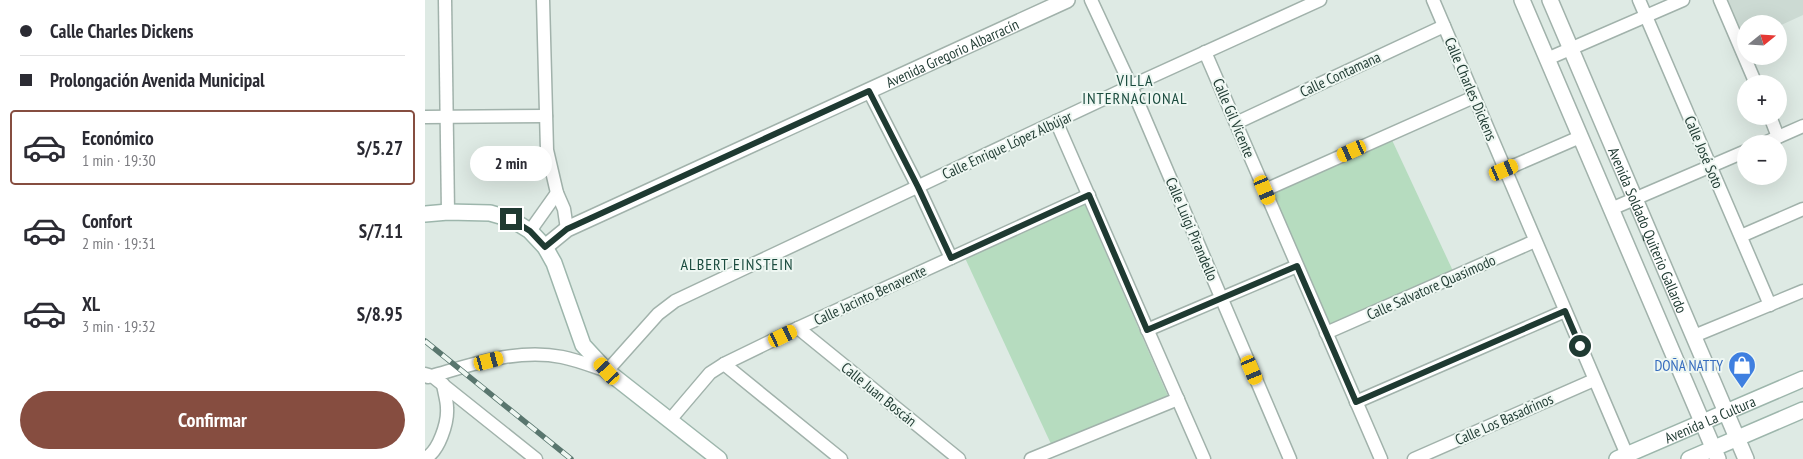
<!DOCTYPE html>
<html lang="es">
<head>
<meta charset="utf-8">
<style>
	:root { --surface:#fff; --page:#f2f2f3; --text:#2b2b33; --muted:#7c7c81; --line:#e1e1e2; --accent:#864d40 }
	body { margin:0; font-family:"PT Sans Narrow",sans-serif; background:var(--page); color:var(--text); height:100vh; display:flex; flex-direction:column; font-size:19px; white-space:nowrap }
	* { box-sizing:border-box; margin:0 }
	p { font-size:16px; color:var(--muted) }
	.icon { flex:none; width:28px; height:28px; fill:none; stroke:currentColor; stroke-width:2; stroke-linecap:round; stroke-linejoin:round }
	.map { position:relative; flex:1; overflow:hidden }
	.sheet { display:flex; flex-direction:column; background:var(--surface); width:425px }
	.sheet>* { flex:none }
	.top-card { display:grid; align-content:center; height:110px; padding:0 20px; background:var(--surface) }
	.needle { width:32px; rotate:72deg }
	.controls { position:absolute; left:1312px; top:15px; display:grid; gap:10px }
	.controls a { display:grid; place-items:center; width:50px; height:50px; border-radius:50%; background:var(--surface); box-shadow:0 5px 20px #0002; font-size:25px }
	.end { position:absolute; width:22px; height:22px; margin:-11px; border:6px solid #1f3a32; background:#fff; box-shadow:0 0 0 2px #fff }
	.from { border-radius:50% }
	.bubble { position:absolute; height:35px; border-radius:18px; background:var(--surface); box-shadow:0 5px 20px #0002; font-size:16px; font-weight:800; line-height:35px; text-align:center }
	.car { position:absolute; width:15px; height:30px; margin:-15px -8px; border-radius:6px; box-shadow:0 0 4px 1px #0007; background:linear-gradient(#f5c518 24%,#345 0 40%,#f5c518 0 76%,#345 0 86%,#f5c518 0) }
	.top-card b { display:flex; align-items:center; gap:18px; height:48px; font-size:19px }
	.top-card b+b { border-top:1px solid var(--line) }
	.top-card i { width:12px; height:12px; background:var(--text) }
	ul { padding:0; list-style:none }
	li { display:flex; align-items:center; gap:15px; height:75px; margin:0 10px 8px; padding:0 10px; border:2px solid transparent; border-radius:5px }
	li div { flex:1 }
	li b { display:block; font-size:19px }
	li em { font-style:normal; font-weight:800 }
	li.selected { border-color:var(--accent) }
	li>.icon { width:45px; height:45px; stroke-width:1.5 }
	.action { display:flex; gap:10px; margin-top:auto; padding:10px 20px }
	.action a { flex:1; height:58px; border-radius:30px; background:var(--accent); color:#fff; font-size:20px; font-weight:800; line-height:58px; text-align:center }
	main { display:flex; flex:1; min-height:0 }
	.map>svg:first-child { display:block }
	.built { fill:#ccdad3 }
	.park { fill:#b6dcbf }
	.lines { fill:none; stroke-linecap:round; stroke-linejoin:round }
	.minor-casing { stroke:#a1b2ab; stroke-width:15 }
	.tertiary-casing { stroke:#a1b2ab; stroke-width:18 }
	.secondary-casing { stroke:#9db6ac; stroke-width:18 }
	.minor { stroke:#fff; stroke-width:12 }
	.tertiary { stroke:#fff; stroke-width:15 }
	.secondary { stroke:#fff; stroke-width:15 }
	.rail-casing { stroke:#59766e; stroke-width:5.5 }
	.rail { stroke:#eef7f2; stroke-width:4; stroke-dasharray:11; stroke-linecap:butt }
	.route { stroke:#1f3a32; stroke-width:6 }
	.labels { text-anchor:middle; dominant-baseline:central; stroke-width:4; stroke-linejoin:round; paint-order:stroke }
	.street-label { font-size:15px; fill:#1f3a32; stroke:#eef7f2 }
	.shop-label { font-size:15px; fill:#366cbe; stroke:#eef7f2; text-anchor:end }
	.neighbourhood-label { font-size:16px; letter-spacing:1px; fill:#1b4c3f; stroke:#eef7f2 }
</style>
</head>
<body>
<main>
<section class="sheet">
<div class="top-card">
<b><i class="from"></i>Calle Charles Dickens</b>
<b><i></i>Prolongación Avenida Municipal</b>
</div>
<ul>
<li class="selected"><svg class="icon" aria-label="car" viewBox="0 0 24 24"><path d="M5 17H2v-5l4-1 3-4h7l3 4 3 1v5h-3M9 17h6M6 11h13"/><circle cx="7" cy="17" r="2"/><circle cx="17" cy="17" r="2"/></svg><div><b>Económico</b><p>1 min · 19:30</p></div><em>S/5.27</em></li>
<li><svg class="icon" aria-label="car" viewBox="0 0 24 24"><path d="M5 17H2v-5l4-1 3-4h7l3 4 3 1v5h-3M9 17h6M6 11h13"/><circle cx="7" cy="17" r="2"/><circle cx="17" cy="17" r="2"/></svg><div><b>Confort</b><p>2 min · 19:31</p></div><em>S/7.11</em></li>
<li><svg class="icon" aria-label="car" viewBox="0 0 24 24"><path d="M5 17H2v-5l4-1 3-4h7l3 4 3 1v5h-3M9 17h6M6 11h13"/><circle cx="7" cy="17" r="2"/><circle cx="17" cy="17" r="2"/></svg><div><b>XL</b><p>3 min · 19:32</p></div><em>S/8.95</em></li>
</ul>
<div class="action"><a>Confirmar</a></div>
</section>
<div class="map">
<svg width="1378" height="459" viewBox="0 0 1378 459">
	<rect width="100%" height="100%" fill="#deeae4"/>
	<path class="built" d="M1300 0H1378V15L1354 26V24H1321V40L1318 41Z"/>
	<g class="park">
		<path d="M967 140 1028 271 904 326 848 192Z"/>
		<path d="M659 203 743 396 626 444 540 258Z"/>
	</g>
	<g class="lines">
		<g class="minor-casing">
			<g id="minor">
				<path d="M20 0 23 212"/>
				<path d="M118 0 122 150 132 193 139 209 142 229"/>
				<path d="M666 0 706 86 865 459"/>
				<path d="M1008 0 1202 455"/>
				<path d="M1214 0 1345 305"/>
				<path d="M1295 0 1331 84"/>
				<path d="M780 52 956 459"/>
				<path d="M1122 59 1258 0"/>
				<path d="M444 91 493 187 526 258"/>
				<path d="M1345 116 1353 137"/>
				<path d="M0 117 121 116"/>
				<path d="M631 121 779 459"/>
				<path d="M811 123 1019 26"/>
				<path d="M1337 144 1378 126"/>
				<path d="M1079 170 1155 137"/>
				<path d="M840 190 1049 97"/>
				<path d="M1186 209 1321 151"/>
				<path d="M105 231 132 193"/>
				<path d="M1316 236 1378 209"/>
				<path d="M373 328 534 459"/>
				<path d="M722 330 872 266"/>
				<path d="M901 333 1110 241"/>
				<path d="M1269 336 1378 291"/>
				<path d="M299 364 416 459"/>
				<path d="M0 374 7 376C49 364 93 348 137 357 152 360 167 366 182 371L233 314 250 301 706 86 895 0"/>
				<path d="M3 377 7 376 111 459"/>
				<path d="M931 402 1140 311"/>
				<path d="M245 420 285 373 299 364 373 328 664 195"/>
				<path d="M0 458C14 452 23 422 22 408 22 400 19 392 18 384"/>
				<path d="M606 459 753 399"/>
				<path d="M989 459 1169 380"/>
			</g>
		</g>
		<g class="tertiary-casing">
			<g id="tertiary">
				<path d="M1097 0 1293 459"/>
				<path id="s1" d="M1125 0 1321 459"/>
				<path id="s2" d="M120 247 142 229 642 0"/>
			</g>
		</g>
		<g class="secondary-casing">
			<g id="secondary">
				<path d="M0 214 23 212 65 213 86 219 105 231 120 247 129 263 158 345 182 371 294 459"/>
				<path id="s3" d="M1192 459 1378 379"/>
				<path d="M1264 459 1378 410"/>
			</g>
		</g>
		<use href="#minor" class="minor"/>
		<use href="#tertiary" class="tertiary"/>
		<use href="#secondary" class="secondary"/>
		<g class="rail-casing">
			<path id="rail" d="M0 341 146 459"/>
		</g>
		<use href="#rail" class="rail"/>
	</g>
	<g class="lines">
		<path class="route" d="M86 219 105 231 120 247 142 229 444 91 493 187 526 258 664 195 722 330 872 266 931 402 1140 311 1155 346"/>
	</g>
	<defs>
		<g id="shop-pin" transform="scale(1.4375)"><path d="M0 17L-7.5 6A9.5 9.5 0 1 1 7.5 6Z" fill="#3f7fe0" stroke="#eef7f2"/><path d="M-5-2.5h2.3a2.7 3.5 0 0 1 5.4 0H5L5.5 6h-11ZM-1.5-2.5h3a1.5 2.3 0 0 0-3 0Z" fill="#fff"/></g>
	</defs>
	<g fill-rule="evenodd">
		<use href="#shop-pin" x="1317" y="365"/>
	</g>
	<g class="labels">
		<g class="street-label">
			<text stroke="none"><textPath href="#s2" startOffset="452">Avenida Gregorio Albarracín</textPath></text>
			<text transform="translate(915 74) rotate(-25)">Calle Contamana</text>
			<text transform="translate(1046 89) rotate(67)">Calle Charles Dickens</text>
			<text transform="translate(809 118) rotate(67)">Calle Gil Vicente</text>
			<text transform="translate(582 145) rotate(-25)">Calle Enrique López Albújar</text>
			<text transform="translate(1279 152) rotate(67)">Calle José Soto</text>
			<text transform="translate(767 229) rotate(67)">Calle Luigi Pirandello</text>
			<text stroke="none"><textPath href="#s1" startOffset="250">Avenida Soldado Quiterio Gallardo</textPath></text>
			<text transform="translate(1006 287) rotate(-24)">Calle Salvatore Quasimodo</text>
			<text transform="translate(445 295) rotate(-25)">Calle Jacinto Benavente</text>
			<text transform="translate(454 394) rotate(39)">Calle Juan Boscán</text>
			<text transform="translate(1079 419) rotate(-24)">Calle Los Basadrinos</text>
			<text stroke="none"><textPath href="#s3" startOffset="101">Avenida La Cultura</textPath></text>
		</g>
		<g class="shop-label">
			<text x="1298" y="365">DOÑA NATTY</text>
		</g>
		<g class="neighbourhood-label">
			<text x="710" y="80">VILLA<tspan x="710" dy="18">INTERNACIONAL</tspan></text>
			<text x="312" y="264">ALBERT EINSTEIN</text>
		</g>
	</g>
</svg>
<div class="controls">
<a><svg class="needle" viewBox="-14 -14 28 28"><path d="M0-13l5 13h-10z" fill="#e53935"/><path d="M0 13l5-13h-10z" fill="#7c7c81"/></svg></a>
<a>+</a>
<a>−</a>
</div>
<i class="end from" style="left:1155px;top:346px"></i>
<i class="end" style="left:86px;top:219px"></i>
<div class="bubble" style="left:45px;top:146px;width:82px">2 min</div>
<i class="car" style="left:927px;top:151px;rotate:246deg"></i>
<i class="car" style="left:1079px;top:170px;rotate:67deg"></i>
<i class="car" style="left:840px;top:190px;rotate:157deg"></i>
<i class="car" style="left:358px;top:336px;rotate:64deg"></i>
<i class="car" style="left:64px;top:361px;rotate:75deg"></i>
<i class="car" style="left:827px;top:370px;rotate:157deg"></i>
<i class="car" style="left:182px;top:371px;rotate:318deg"></i>
</div>
</main>
</body>
</html>
